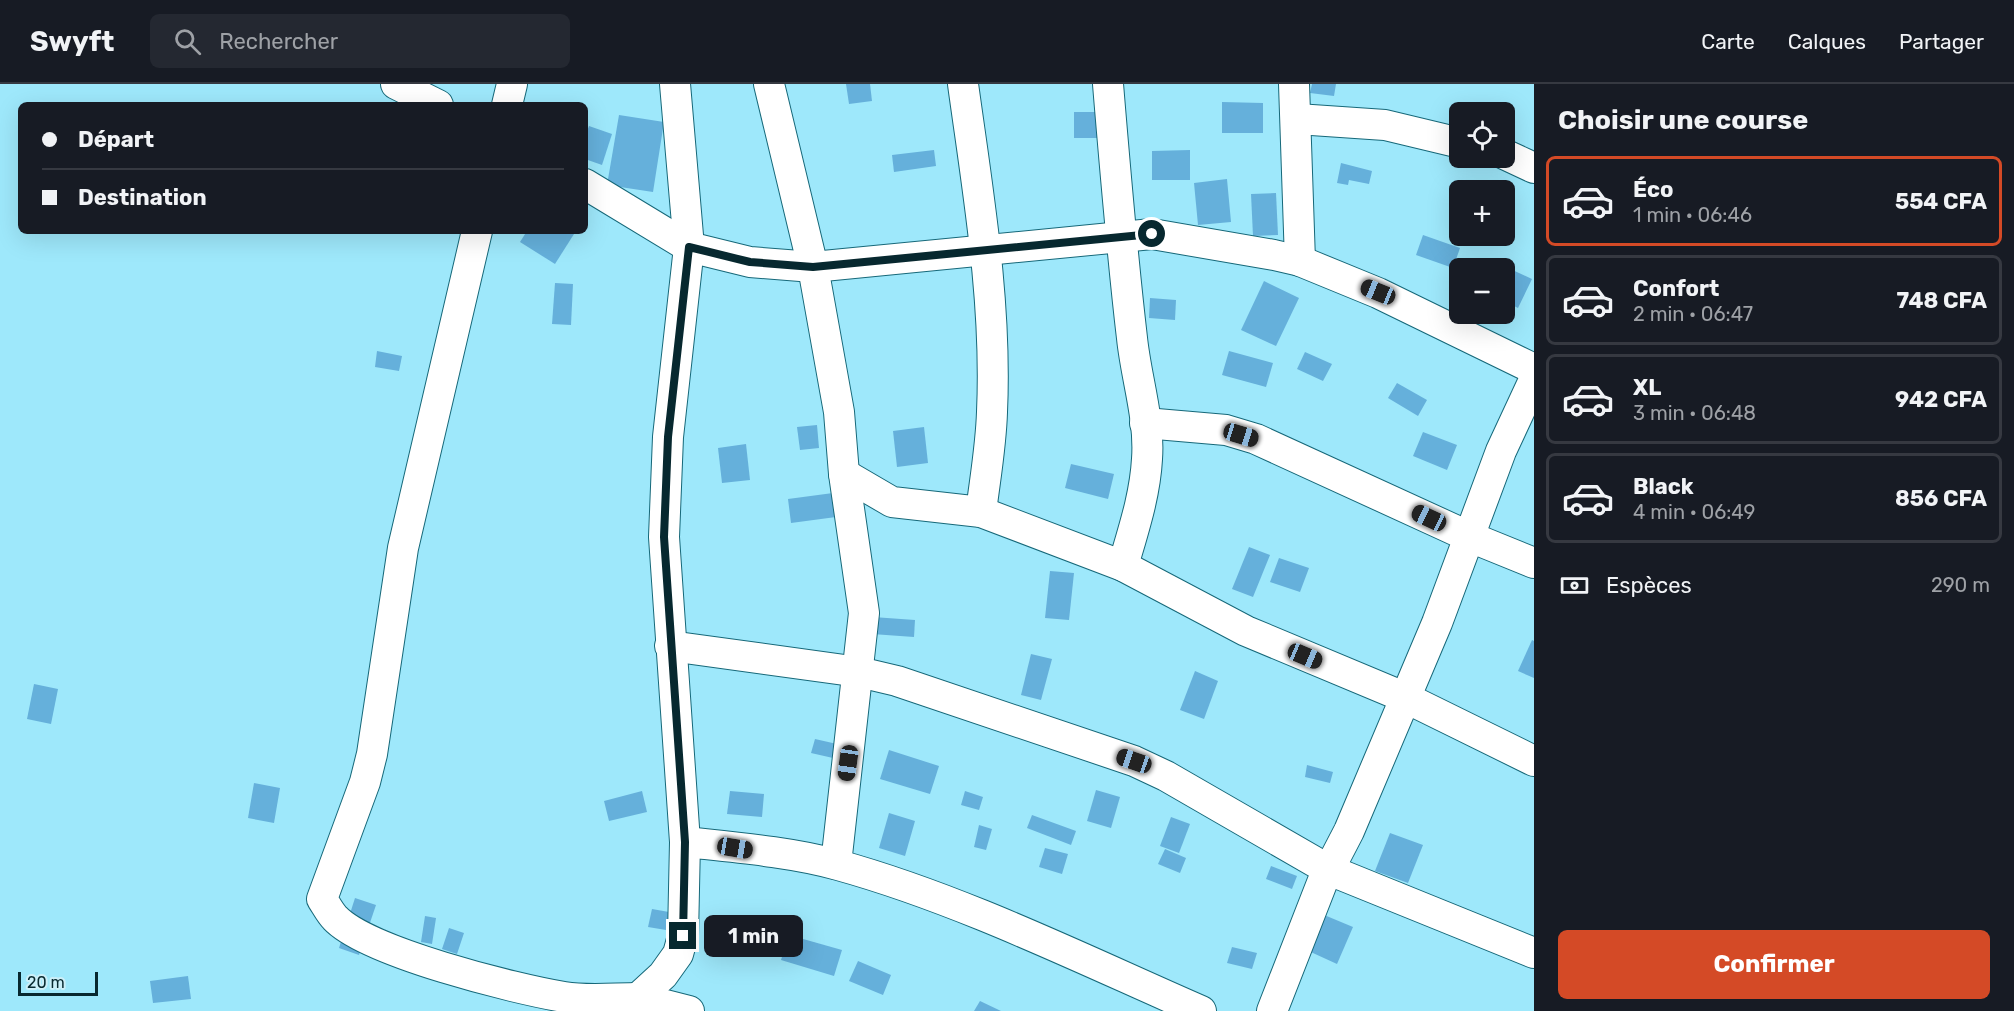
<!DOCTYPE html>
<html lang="fr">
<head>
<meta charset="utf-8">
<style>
	:root { --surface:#171b24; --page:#242831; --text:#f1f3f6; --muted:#9ea1a6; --line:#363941; --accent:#d44a26 }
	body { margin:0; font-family:Rubik,sans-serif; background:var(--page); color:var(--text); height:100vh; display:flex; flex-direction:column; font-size:22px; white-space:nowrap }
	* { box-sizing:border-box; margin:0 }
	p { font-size:20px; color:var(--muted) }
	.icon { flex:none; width:33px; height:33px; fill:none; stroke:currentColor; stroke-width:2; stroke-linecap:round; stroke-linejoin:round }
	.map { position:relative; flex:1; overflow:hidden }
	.panel { display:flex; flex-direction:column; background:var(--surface); width:480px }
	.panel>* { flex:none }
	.hud { position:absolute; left:18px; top:18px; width:570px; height:132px; border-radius:9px; box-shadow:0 6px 24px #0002; display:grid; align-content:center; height:132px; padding:0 24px; background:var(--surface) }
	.fabs { position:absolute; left:1449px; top:18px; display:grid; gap:12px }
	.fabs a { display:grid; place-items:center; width:66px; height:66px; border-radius:9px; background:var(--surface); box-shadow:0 6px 24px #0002; font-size:30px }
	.scale { position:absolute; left:18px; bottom:15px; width:80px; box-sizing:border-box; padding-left:6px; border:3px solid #07282f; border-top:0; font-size:16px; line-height:21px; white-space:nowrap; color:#07282f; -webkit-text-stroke:4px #cceff8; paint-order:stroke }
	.end { position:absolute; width:27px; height:27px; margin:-14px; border:8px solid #07282f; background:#fff; box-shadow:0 0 0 3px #fff }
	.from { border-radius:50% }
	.bubble { position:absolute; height:42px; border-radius:9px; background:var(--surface); box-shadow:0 6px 24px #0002; font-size:20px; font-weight:700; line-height:42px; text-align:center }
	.car { position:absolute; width:18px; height:36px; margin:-18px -9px; border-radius:8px; box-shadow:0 0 4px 2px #0007; background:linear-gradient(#222 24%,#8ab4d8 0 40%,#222 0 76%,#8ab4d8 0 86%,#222 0) }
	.hud b { display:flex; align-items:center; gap:21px; height:57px; font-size:22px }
	.hud b+b { border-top:2px solid var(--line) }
	.hud i { width:15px; height:15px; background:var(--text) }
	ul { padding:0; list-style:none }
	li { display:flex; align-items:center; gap:18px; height:90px; margin:0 12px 9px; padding:0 12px; border:3px solid var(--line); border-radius:9px }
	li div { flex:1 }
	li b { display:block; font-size:22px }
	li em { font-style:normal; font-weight:700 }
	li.selected { border-color:var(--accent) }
	li>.icon { width:54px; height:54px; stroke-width:1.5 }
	h2 { padding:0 24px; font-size:27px; line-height:72px }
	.pay { display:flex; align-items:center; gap:15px; height:66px; padding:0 24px; font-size:22px }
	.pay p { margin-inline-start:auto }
	.cta { display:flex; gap:12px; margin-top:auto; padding:12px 24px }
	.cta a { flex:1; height:69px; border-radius:9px; background:var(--accent); color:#fff; font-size:24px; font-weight:700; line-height:69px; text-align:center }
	header { display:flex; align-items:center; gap:36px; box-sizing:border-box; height:84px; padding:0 30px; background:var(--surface); border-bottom:2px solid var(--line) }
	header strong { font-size:28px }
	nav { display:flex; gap:33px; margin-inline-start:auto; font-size:21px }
	.search { width:420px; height:54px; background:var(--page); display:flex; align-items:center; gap:15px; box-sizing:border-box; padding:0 21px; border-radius:9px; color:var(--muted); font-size:22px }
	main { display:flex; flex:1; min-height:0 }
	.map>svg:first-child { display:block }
	.building { fill:#65b0db }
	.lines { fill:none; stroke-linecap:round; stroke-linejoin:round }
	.street-casing { stroke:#166879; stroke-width:32 }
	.street { stroke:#fff; stroke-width:30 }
	.route { stroke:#07282f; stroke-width:8 }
</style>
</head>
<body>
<header>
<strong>Swyft</strong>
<div class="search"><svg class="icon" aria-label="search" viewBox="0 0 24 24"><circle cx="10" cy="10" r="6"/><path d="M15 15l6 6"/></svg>Rechercher</div>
<nav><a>Carte</a><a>Calques</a><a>Partager</a></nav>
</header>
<main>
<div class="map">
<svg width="1534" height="927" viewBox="0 0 1534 927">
	<rect width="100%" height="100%" fill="#9ee8fb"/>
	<g class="building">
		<path d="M846 0H870L872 17 849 20Z"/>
		<path d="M1312 0H1336L1334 12 1310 9Z"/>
		<path d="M1222 18 1263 19V49H1222Z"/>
		<rect x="1074" y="28" width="28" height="26"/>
		<path d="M619 31 664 38 653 108 607 101Z"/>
		<path d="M589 42 612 50 602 81 585 75V53Z"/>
		<path d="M934 66 936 82 894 88 892 71Z"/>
		<path d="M1190 66V96H1152V67Z"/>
		<path d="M1341 79 1372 87 1369 100 1349 96 1348 101 1337 99Z"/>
		<path d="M1227 95 1231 138 1198 141 1194 99Z"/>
		<path d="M1276 109 1278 151 1253 152 1251 110Z"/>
		<path d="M527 147H568L574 150 555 180 520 158Z"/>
		<path d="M1423 151 1460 164 1453 184 1416 171Z"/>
		<path d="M1491 176 1532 195 1518 224 1504 217V184H1487Z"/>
		<path d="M1264 197 1299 214 1276 262 1241 246Z"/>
		<path d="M555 199 573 200 571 241 552 240Z"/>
		<path d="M1150 214 1176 216 1175 236 1149 234Z"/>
		<path d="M377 267 402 272 399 287 375 283Z"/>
		<path d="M1229 267 1273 279 1266 303 1222 291Z"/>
		<path d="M1305 268 1332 280 1323 297 1297 285Z"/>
		<path d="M1397 299 1427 316 1418 332 1388 314Z"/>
		<path d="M817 341 819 364 800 366 797 343Z"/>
		<path d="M924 343 928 379 897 383 893 347Z"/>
		<path d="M1423 348 1457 361 1447 386 1413 372Z"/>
		<path d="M746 360 750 396 722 399 718 364Z"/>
		<path d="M1071 380 1114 390 1108 415 1065 404Z"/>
		<path d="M833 409 836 433 791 439 788 415Z"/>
		<path d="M1249 463 1270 471 1253 513 1232 505Z"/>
		<path d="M1279 474 1309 484 1300 508 1270 498Z"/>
		<path d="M1050 487 1074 489 1069 536 1045 534Z"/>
		<path d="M873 533 915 536 914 553 872 550Z"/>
		<path d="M1532 556 1534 557V594L1518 587Z"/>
		<path d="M1031 570 1052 575 1041 616 1021 611Z"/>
		<path d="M1195 587 1218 597 1204 635 1180 626Z"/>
		<path d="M34 600 58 605 51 640 27 635Z"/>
		<path d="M815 655 837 660 833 674 811 669Z"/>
		<path d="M889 666 939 682 930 710 880 695Z"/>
		<path d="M1307 681 1333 688 1330 699 1305 693Z"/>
		<path d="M254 699 280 704 274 739 248 734Z"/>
		<path d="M1096 706 1120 713 1111 744 1087 737Z"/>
		<path d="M642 707 647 728 609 737 604 717Z"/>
		<path d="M730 707 764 710 762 733 727 730Z"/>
		<path d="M965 707 983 713 979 726 961 721Z"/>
		<path d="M889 729 915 737 905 772 879 764Z"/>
		<path d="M1032 731 1076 747 1071 761 1027 744Z"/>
		<path d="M1171 733 1190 740 1179 769 1160 762Z"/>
		<path d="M979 741 992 745 986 766 974 763Z"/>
		<path d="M1390 749 1423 761 1408 799 1375 787Z"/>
		<path d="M1045 764 1068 770 1062 790 1039 783Z"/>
		<path d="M1165 765 1186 774 1180 789 1158 780Z"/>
		<path d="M1271 782 1297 792 1292 805 1266 795Z"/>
		<path d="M355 814 376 821 359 871 339 864Z"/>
		<path d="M652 825 669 828 666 846 648 843Z"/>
		<path d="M1317 828 1353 843 1337 880 1302 864Z"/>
		<path d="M425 832 436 834 432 860 421 858Z"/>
		<path d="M449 844 464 849 457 870 442 865Z"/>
		<path d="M789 851 842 866 834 892 781 876Z"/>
		<path d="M1232 863 1257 869 1252 885 1227 879Z"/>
		<path d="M858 877 891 891 883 911 849 897Z"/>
		<path d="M188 892 191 915 153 919 150 897Z"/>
		<path d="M980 917 1001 927H974Z"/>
	</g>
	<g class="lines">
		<g class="street-casing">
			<g id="street">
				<path d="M396 0 438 21"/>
				<path d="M675 0 689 163 668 353 664 453 685 758 683 852 678 870 663 891 638 914 689 927"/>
				<path d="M769 0 813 183 839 328 844 390 864 529 836 780"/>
				<path d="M963 0C978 109 997 218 992 328 991 362 985 395 981 428"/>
				<path d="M1108 0C1115 85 1122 169 1132 254 1136 294 1150 334 1147 375 1145 412 1133 447 1123 482"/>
				<path d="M1294 0 1300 177"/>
				<path d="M507 21 512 0"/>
				<path d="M1297 35 1385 41 1460 59"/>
				<path d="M1504 70 1534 84"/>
				<path d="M585 100 689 163 750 178 813 183 1152 150 1274 171 1300 177 1378 209 1534 285"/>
				<path d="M477 147 403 464 372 670 365 698 322 815C326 821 330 829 335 834 367 868 515 905 564 913 587 917 614 914 638 914"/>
				<path d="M1145 339 1226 346 1256 355 1470 453 1534 479"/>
				<path d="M844 390 892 418 981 428 1123 482 1246 547 1404 613 1534 677"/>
				<path d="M670 562 859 588 897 597 1134 677 1166 692 1329 786 1534 869"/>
				<path d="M685 758C731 763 793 768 838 781 961 815 1084 876 1201 927"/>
				<path d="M1272 927 1322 799 1349 747 1437 539 1501 367 1534 296"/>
			</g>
		</g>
		<use href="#street" class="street"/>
	</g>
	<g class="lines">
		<path class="route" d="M683 852 685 758 664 453 668 353 689 163 750 178 813 183 1152 150"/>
	</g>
</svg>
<div class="fabs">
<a><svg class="icon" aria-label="locate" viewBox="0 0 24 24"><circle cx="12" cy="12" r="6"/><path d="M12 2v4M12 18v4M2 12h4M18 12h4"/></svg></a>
<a>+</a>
<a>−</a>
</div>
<div class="scale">20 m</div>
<i class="end from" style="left:1152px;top:150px"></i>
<i class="end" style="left:683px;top:852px"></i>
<div class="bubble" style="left:704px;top:831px;width:99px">1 min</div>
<i class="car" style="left:1378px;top:208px;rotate:292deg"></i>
<i class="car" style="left:1241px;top:351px;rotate:107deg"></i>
<i class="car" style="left:1429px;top:434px;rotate:295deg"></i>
<i class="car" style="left:1305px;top:572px;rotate:113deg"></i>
<i class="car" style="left:1134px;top:677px;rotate:289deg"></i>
<i class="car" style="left:848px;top:679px;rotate:188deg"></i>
<i class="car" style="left:735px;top:764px;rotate:100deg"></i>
<div class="hud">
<b><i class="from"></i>Départ</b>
<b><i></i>Destination</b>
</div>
</div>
<section class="panel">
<h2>Choisir une course</h2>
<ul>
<li class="selected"><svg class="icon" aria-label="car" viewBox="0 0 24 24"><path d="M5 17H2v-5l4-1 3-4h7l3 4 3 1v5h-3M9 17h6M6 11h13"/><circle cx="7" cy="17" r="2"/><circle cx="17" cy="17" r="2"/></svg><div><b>Éco</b><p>1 min · 06:46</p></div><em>554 CFA</em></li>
<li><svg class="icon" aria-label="car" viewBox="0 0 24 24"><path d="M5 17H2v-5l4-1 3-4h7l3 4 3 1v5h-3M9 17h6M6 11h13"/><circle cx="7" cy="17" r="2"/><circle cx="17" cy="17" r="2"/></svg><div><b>Confort</b><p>2 min · 06:47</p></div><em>748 CFA</em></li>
<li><svg class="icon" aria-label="car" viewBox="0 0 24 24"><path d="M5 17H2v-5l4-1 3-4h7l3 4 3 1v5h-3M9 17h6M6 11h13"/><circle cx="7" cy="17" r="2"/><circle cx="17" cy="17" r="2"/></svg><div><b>XL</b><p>3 min · 06:48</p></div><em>942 CFA</em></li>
<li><svg class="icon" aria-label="car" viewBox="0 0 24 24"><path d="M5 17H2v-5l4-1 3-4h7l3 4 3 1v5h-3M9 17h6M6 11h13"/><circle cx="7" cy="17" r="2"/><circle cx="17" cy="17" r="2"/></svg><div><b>Black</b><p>4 min · 06:49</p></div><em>856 CFA</em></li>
</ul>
<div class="pay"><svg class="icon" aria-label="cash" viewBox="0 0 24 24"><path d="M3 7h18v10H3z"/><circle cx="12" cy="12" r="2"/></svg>Espèces<p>290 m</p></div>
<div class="cta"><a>Confirmer</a></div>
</section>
</main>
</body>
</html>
